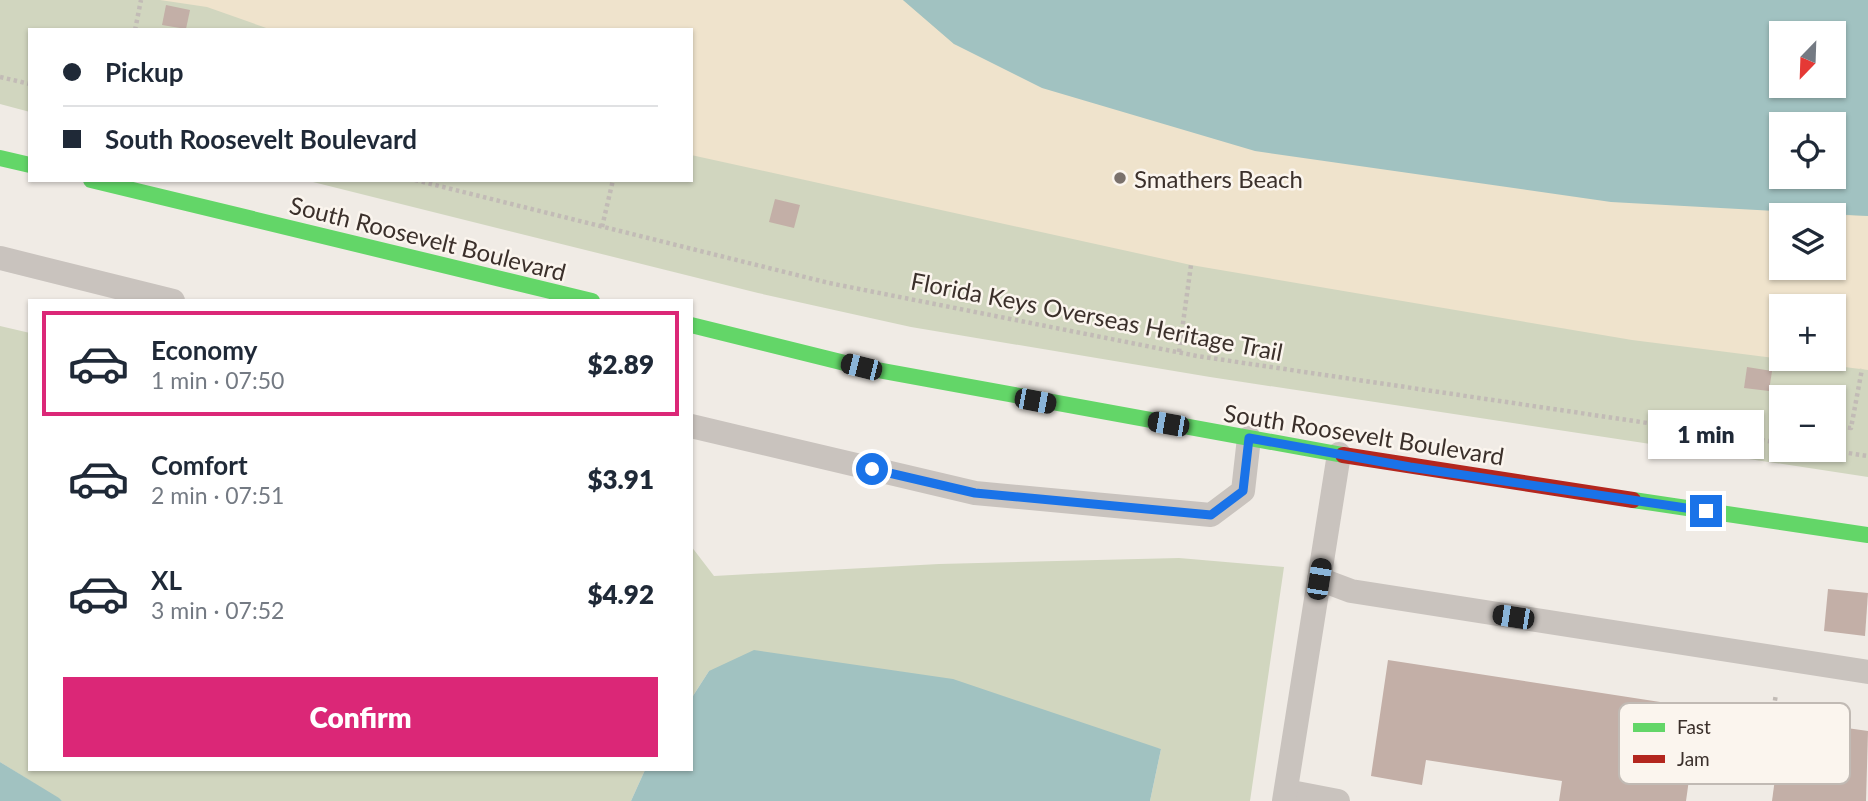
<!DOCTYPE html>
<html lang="en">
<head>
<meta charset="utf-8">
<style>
	:root { --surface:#fff; --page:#f2f2f3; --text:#1f2937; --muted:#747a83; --line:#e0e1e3; --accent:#db2777 }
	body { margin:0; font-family:Lato,sans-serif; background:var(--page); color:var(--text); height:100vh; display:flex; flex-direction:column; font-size:26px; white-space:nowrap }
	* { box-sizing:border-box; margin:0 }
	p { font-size:23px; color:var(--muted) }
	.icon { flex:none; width:38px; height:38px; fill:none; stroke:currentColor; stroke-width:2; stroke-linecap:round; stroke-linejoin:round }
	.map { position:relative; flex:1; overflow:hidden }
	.panel { position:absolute; left:28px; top:299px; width:665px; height:472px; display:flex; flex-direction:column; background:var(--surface); border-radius:0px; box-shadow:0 2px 5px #0004 }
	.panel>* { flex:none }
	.banner { position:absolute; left:28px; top:28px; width:665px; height:154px; border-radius:0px; box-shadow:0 2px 5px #0004; display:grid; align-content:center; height:154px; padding:0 35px; background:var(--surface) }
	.needle { width:46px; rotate:203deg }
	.controls { position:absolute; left:1769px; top:21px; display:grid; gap:14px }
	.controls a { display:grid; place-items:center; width:77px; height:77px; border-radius:0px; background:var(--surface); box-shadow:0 2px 5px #0004; font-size:35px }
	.end { position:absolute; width:32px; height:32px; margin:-16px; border:9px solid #1a73e8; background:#fff; box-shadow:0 0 0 4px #fff }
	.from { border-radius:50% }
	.bubble { position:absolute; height:49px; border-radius:0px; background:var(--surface); box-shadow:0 2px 5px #0004; font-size:23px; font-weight:800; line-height:49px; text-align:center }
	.car { position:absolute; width:21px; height:42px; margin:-21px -10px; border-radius:9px; box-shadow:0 0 5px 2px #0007; background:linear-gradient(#222 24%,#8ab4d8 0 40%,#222 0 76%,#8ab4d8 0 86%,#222 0) }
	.banner b { display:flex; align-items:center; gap:24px; height:66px; font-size:26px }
	.banner b+b { border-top:2px solid var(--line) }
	.banner i { width:18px; height:18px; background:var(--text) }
	ul { padding:12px 0 0; list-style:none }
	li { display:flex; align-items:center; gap:21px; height:105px; margin:0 14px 10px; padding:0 21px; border:4px solid transparent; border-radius:0px }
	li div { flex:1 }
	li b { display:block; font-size:26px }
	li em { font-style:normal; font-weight:800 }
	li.on { border-color:var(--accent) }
	li>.icon { width:63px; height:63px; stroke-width:1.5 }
	.action { display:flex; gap:14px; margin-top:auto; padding:14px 35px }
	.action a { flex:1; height:80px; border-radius:0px; background:var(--accent); color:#fff; font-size:28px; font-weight:800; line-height:80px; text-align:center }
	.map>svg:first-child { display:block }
	.green { fill:#d1d6bf; fill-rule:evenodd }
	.sand { fill:#efe3cc; fill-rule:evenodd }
	.water { fill:#a1c2c1; fill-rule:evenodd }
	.building { fill:#c3afa7 }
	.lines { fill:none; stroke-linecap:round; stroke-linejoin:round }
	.path { stroke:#c2bbb6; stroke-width:4.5; stroke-dasharray:3.5 3.5; stroke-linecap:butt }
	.lane { stroke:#c9c3be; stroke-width:24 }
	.fast { stroke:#63d668; stroke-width:16 }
	.jam { stroke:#b3261e; stroke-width:16 }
	.route { stroke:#1a73e8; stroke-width:9 }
	.poi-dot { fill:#7a716c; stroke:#fbf5ee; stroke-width:2.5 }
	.labels { text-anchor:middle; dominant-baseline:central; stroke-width:5; stroke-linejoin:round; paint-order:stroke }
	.poi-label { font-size:24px; fill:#3b302b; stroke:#fbf5ee; text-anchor:start }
	.street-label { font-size:24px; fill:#3b302b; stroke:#fbf5ee }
	.key { fill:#fbf5ee; stroke:#c1bab4; stroke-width:2 }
	.key-label { font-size:19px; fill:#3b302b }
</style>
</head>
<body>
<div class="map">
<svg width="1868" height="801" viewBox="0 0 1868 801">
	<rect width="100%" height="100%" fill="#f0ebe5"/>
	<g class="green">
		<path d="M0 0H1868V477L1210 377 911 327 758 293 305 180H691V30H30V112L0 104ZM1782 33H1834V86H1782ZM1782 124H1834V177H1782ZM1782 215H1834V268H1782ZM1782 306H1834V359H1782ZM1782 397H1834V450H1782Z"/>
		<path d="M0 326 30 333V770H645L631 801H62L0 762Z"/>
		<path d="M691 546 714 576 939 564 1179 558 1284 567 1250 801H1150L1161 749 709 671 691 699Z"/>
	</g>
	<path class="sand" d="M160 0H903L954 44 1815 214 1868 216V370L1782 359H1834V306H1782L1781 359 1632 340 1191 265 691 155V30H272L207 7ZM1782 215H1834V268H1782Z"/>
	<g class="water">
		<path d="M903 0H1868V216L1611 202 1255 151 1042 88 954 44ZM1782 33H1834V86H1782ZM1782 124H1834V177H1782Z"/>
		<path d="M754 650 953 679 1161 749 1150 801H631L645 770H691V699L709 671Z"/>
		<path d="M0 762 59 798 62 801H0Z"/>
	</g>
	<g class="building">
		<path d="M166 5 190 10 186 29 162 25Z"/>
		<path d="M775 199 800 205 794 228 769 222Z"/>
		<path d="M1747 367 1772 371 1769 391 1744 388Z"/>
		<path d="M1828 589 1868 593 1865 636 1824 631Z"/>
		<path d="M1388 660 1699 708 1686 801H1559L1562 781 1426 760 1422 785 1371 776Z"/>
		<path d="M1783 719 1868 731 1866 801H1772Z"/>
	</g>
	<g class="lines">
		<g class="path">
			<path d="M135 30 141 0"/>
			<path d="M0 77 30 84"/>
			<path d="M415 180 829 283 1197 356 1782 443"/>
			<path d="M602 227 613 180"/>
			<path d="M1179 352 1191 265"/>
			<path d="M1834 426 1851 428 1862 369"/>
			<path d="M1828 450 1868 456"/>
			<path d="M1768 742 1776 694"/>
		</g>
		<g class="lane">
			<path d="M0 258 173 301"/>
			<path d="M691 426 975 493 1211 515 1243 491 1249 438"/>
			<path d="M1319 579 1351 591 1868 672"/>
			<path d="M1286 791 1338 801"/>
			<path d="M1284 801 1339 454"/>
		</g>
		<g class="fast">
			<path d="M0 158 30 165"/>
			<path d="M91 180 592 301"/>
			<path d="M691 325 861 367 1343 455"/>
			<path d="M1633 500 1868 535"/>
		</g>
		<path class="jam" d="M1343 455 1633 500"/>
	</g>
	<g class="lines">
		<path class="route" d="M872 469 975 493 1211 515 1243 491 1249 438 1410 467 1706 511"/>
	</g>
	<circle class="poi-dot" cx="1120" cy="178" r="7"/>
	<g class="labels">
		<g class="poi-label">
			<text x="1134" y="178">Smathers Beach</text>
		</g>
		<g class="street-label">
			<text transform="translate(428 238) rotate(14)">South Roosevelt Boulevard</text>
			<text transform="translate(1097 316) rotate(11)">Florida Keys Overseas Heritage Trail</text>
			<text transform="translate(1364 434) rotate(9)">South Roosevelt Boulevard</text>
		</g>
	</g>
	<rect x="1619" y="703" width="231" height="81" rx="10" class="key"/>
	<rect x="1633" y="723" width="32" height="9" fill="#63d668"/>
	<rect x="1633" y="755" width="32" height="8" fill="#b3261e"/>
	<g class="key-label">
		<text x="1677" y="734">Fast</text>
		<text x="1677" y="766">Jam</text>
	</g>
</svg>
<div class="controls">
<a><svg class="needle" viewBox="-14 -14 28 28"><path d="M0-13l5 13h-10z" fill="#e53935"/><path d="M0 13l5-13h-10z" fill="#747a83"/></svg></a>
<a><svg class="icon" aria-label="locate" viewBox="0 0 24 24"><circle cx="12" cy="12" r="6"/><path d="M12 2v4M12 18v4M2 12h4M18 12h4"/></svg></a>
<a><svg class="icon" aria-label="layers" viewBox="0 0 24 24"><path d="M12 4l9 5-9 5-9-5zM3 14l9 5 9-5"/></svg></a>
<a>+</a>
<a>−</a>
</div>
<i class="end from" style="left:872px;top:469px"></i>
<i class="end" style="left:1706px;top:511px"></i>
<div class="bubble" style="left:1648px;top:410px;width:116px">1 min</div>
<i class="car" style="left:861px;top:367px;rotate:284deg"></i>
<i class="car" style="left:1035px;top:401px;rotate:101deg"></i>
<i class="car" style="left:1168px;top:424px;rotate:280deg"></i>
<i class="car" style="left:1319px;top:579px;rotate:9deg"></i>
<i class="car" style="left:1513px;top:617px;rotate:279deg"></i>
<div class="banner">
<b><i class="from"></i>Pickup</b>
<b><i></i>South Roosevelt Boulevard</b>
</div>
<section class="panel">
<ul>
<li class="on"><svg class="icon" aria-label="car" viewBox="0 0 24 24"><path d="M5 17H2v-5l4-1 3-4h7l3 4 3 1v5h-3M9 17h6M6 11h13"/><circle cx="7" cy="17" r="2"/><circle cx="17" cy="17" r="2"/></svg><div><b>Economy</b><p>1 min · 07:50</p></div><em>$2.89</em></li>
<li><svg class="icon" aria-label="car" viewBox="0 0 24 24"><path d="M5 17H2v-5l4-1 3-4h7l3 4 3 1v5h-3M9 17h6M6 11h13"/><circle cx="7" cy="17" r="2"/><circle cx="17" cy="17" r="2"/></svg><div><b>Comfort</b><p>2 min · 07:51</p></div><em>$3.91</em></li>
<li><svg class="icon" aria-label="car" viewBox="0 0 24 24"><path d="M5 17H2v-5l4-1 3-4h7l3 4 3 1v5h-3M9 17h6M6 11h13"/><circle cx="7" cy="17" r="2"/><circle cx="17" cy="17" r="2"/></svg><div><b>XL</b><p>3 min · 07:52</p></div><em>$4.92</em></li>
</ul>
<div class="action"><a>Confirm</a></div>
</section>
</div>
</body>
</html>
